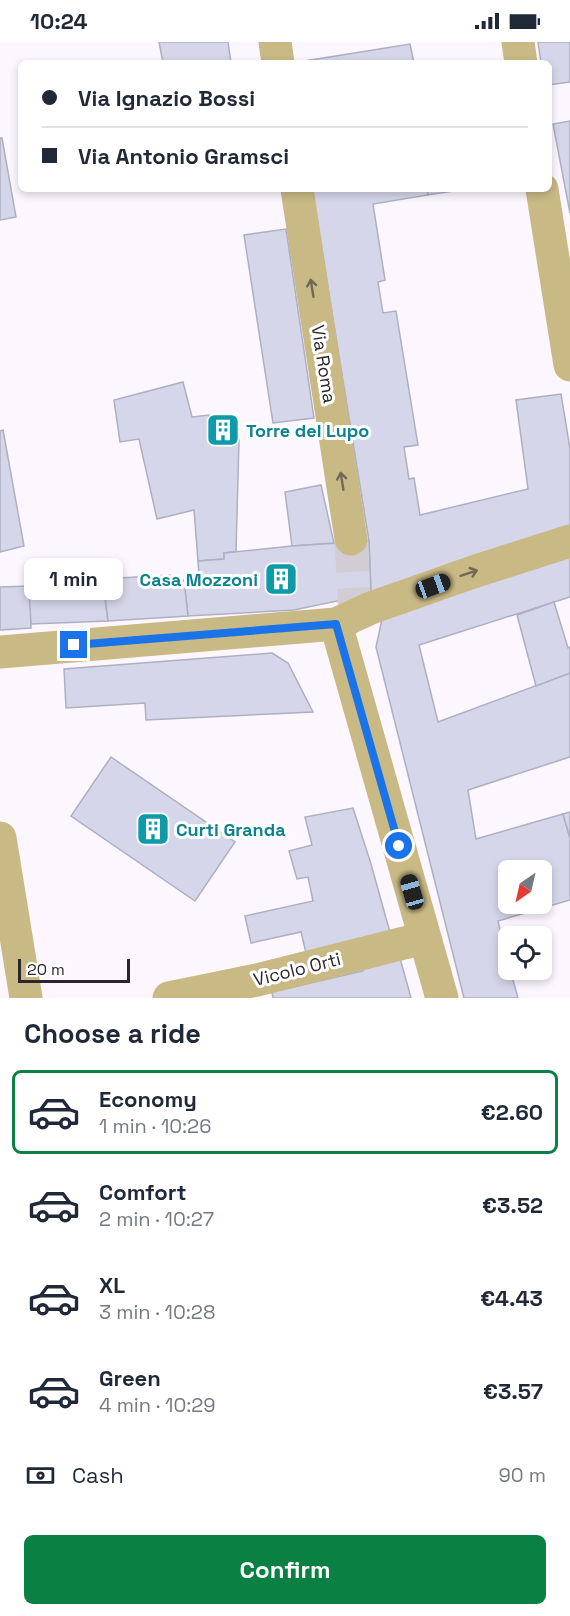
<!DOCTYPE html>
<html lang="en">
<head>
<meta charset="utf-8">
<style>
	:root { --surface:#fff; --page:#f6f6f7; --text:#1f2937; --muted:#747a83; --line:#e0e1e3; --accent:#0b8043 }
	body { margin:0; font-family:"Space Grotesk",sans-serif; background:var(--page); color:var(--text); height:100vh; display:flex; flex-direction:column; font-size:22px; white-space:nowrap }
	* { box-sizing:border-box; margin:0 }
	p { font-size:20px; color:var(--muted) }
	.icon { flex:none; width:33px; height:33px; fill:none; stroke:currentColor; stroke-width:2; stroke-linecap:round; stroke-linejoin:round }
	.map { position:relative; height:956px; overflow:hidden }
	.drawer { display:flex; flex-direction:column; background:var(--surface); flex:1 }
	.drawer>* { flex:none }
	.banner { position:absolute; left:18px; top:18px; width:534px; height:132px; border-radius:9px; box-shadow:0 3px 9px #0003; display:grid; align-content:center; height:132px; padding:0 24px; background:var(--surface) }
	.needle { width:39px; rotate:214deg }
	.controls { position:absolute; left:498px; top:818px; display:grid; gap:12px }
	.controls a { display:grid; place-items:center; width:54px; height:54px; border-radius:9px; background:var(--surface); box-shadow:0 3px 9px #0003; font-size:30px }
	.scale { position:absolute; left:18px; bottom:15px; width:112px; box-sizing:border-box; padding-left:6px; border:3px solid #2a262c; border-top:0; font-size:16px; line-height:21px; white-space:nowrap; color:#2a262c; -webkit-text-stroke:4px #fff; paint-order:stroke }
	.end { position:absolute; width:27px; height:27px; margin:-14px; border:8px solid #1a73e8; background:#fff; box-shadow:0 0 0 3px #fff }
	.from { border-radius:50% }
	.bubble { position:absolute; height:42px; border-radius:9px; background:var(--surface); box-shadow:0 3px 9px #0003; font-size:20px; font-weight:700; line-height:42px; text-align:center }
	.car { position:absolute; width:18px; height:36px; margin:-18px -9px; border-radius:8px; box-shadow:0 0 4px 2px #0007; background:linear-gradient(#222 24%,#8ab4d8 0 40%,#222 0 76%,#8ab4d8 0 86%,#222 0) }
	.banner b { display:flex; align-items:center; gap:21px; height:57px; font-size:22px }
	.banner b+b { border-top:2px solid var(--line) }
	.banner i { width:15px; height:15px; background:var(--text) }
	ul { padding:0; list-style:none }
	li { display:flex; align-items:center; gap:18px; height:84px; margin:0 12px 9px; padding:0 12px; border:3px solid transparent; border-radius:9px }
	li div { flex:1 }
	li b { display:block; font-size:22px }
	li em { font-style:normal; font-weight:700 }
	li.on { border-color:var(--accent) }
	li>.icon { width:54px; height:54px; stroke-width:1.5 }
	h2 { padding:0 24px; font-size:27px; line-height:72px }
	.pay { display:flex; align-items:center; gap:15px; height:66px; padding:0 24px; font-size:22px }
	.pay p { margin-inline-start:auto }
	.action { display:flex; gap:12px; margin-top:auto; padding:12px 24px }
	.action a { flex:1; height:69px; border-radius:9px; background:var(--accent); color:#fff; font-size:24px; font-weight:700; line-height:69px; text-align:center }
	.status { display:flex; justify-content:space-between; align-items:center; height:42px; padding:0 30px; background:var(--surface); direction:ltr }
	.status svg { height:16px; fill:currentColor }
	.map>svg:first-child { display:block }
	.building { fill:#d6d6ea; stroke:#afafc2; stroke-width:1.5; fill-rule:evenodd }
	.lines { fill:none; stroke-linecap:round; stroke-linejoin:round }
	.street-tunnel { stroke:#d2cdd4; stroke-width:33; stroke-dasharray:33 16; stroke-linecap:butt }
	.street { stroke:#c9b985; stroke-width:33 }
	.oneway { stroke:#726854 }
	.route { stroke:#1a73e8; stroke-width:8 }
	.labels { text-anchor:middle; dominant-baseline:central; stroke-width:6; stroke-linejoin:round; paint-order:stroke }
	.street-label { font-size:18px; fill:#2a262c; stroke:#fff }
	.culture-label { font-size:18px; font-weight:bold; fill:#0d838f; stroke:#fff; text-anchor:start }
</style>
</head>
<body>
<div class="status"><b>10:24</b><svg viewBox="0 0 49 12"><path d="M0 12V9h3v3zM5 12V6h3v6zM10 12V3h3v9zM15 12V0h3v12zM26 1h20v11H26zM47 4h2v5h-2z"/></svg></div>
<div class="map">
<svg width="570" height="956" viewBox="0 0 570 956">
	<rect width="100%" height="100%" fill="#fcf7fe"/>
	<g class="building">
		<path d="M159 0H228L231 21H163Z"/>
		<path d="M538 0H570V40L549 43V21H541Z"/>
		<path d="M410 2 414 21H305V19Z"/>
		<path d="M570 79V171L553 82Z"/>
		<path d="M0 96H2L16 175 0 178Z"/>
		<path d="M312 147H427L428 153 373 162 385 238 378 240 383 271 396 269 418 403 404 405 409 437 414 436 420 473 528 447 516 358 561 352 570 407V491L371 552 369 499Z"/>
		<path d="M427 147H466L428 153Z"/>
		<path d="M286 187 314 376 273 381 244 193Z"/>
		<path d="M183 340 192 375 209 373 211 399 239 398 236 510 224 511V517L198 519 194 468 157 477 139 397 120 400 114 358Z"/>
		<path d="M214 375 225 377 232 382 235 391 233 398 211 399 210 377Z"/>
		<path d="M3 388 24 504 0 510V389Z"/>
		<path d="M321 443 334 501 292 504 285 450Z"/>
		<path d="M369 499 371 552 294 568 188 574 184 538 199 536 198 519 224 517V511L292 504Z"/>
		<path d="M570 513V555L419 603 438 680 570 631V715L468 748 476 797 563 772 570 796V858L498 879 508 920V927H510L518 956H464L376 605 382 577ZM508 828H542V861H508Z"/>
		<path d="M100 517 108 579 31 582 26 521Z"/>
		<path d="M170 533V539L184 538 188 574 108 579 103 537Z"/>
		<path d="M29 544 31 586 0 588V545Z"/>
		<path d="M554 560 568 606 570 605V631L536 644 517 573Z"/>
		<path d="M272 611 288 621 313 670 146 678 145 661 66 666 64 627Z"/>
		<path d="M111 715 235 800 195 859 71 774Z"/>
		<path d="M353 766 371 822 391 894 307 915 301 890 251 901 245 874 313 859 308 835 297 837 289 809 312 803 305 775Z"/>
		<path d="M570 770V796L563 772Z"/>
		<path d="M400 916 411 956H273L272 950 363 929V926Z"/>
	</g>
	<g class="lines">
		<path class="street-tunnel" d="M351 497 355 574"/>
		<g class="street">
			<path d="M275 0 278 21"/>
			<path d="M518 0 521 21"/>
			<path d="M297 147 351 497"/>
			<path d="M542 147 570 323"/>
			<path d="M336 582 442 956"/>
			<path d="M0 610 336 582 371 566 473 530 570 499"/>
			<path d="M0 796 26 956"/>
			<path d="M169 956 257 938 424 896"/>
		</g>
	</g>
	<defs><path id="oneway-shaft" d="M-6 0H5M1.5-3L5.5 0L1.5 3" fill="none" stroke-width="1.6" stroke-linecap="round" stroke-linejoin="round" transform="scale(1.5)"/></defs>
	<g class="oneway">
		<use href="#oneway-shaft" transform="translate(312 246) rotate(-99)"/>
		<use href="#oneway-shaft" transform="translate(342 439) rotate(-99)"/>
		<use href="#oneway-shaft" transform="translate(469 531) rotate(-19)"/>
	</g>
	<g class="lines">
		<path class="route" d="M74 603 336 582 399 804"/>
	</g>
	<defs>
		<g id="building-square" transform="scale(1.725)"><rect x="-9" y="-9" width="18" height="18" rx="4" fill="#0f9aa8" stroke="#fff"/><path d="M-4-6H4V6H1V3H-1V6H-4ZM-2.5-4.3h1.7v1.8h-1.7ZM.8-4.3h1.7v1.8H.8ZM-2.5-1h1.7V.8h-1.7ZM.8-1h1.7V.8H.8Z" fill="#fff"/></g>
	</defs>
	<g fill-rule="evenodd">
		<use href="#building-square" x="223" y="388"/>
		<use href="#building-square" x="281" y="537"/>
		<use href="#building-square" x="153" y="787"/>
	</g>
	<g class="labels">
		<g class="street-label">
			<text transform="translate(324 322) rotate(81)">Via Roma</text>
			<text transform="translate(297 927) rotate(-14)">Vicolo Orti</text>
		</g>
		<g class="culture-label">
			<text x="246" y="388">Torre del Lupo</text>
			<text x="258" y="537" text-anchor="end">Casa Mozzoni</text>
			<text x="176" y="787">Curti Granda</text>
		</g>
	</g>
</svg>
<div class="controls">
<a><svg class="needle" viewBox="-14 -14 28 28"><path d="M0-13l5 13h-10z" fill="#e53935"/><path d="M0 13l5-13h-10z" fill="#747a83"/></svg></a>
<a><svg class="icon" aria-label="locate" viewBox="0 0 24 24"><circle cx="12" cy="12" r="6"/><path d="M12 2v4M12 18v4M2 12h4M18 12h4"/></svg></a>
</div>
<div class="scale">20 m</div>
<i class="end from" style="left:399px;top:804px"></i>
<i class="end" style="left:74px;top:603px"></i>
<div class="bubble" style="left:24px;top:516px;width:99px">1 min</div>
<i class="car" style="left:433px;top:544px;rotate:70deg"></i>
<i class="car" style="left:412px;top:850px;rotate:344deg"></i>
<div class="banner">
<b><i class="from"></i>Via Ignazio Bossi</b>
<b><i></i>Via Antonio Gramsci</b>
</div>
</div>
<section class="drawer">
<h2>Choose a ride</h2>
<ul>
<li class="on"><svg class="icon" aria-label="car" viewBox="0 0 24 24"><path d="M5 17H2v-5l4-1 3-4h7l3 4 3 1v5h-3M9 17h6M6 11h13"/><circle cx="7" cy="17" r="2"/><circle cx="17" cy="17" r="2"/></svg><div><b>Economy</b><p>1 min · 10:26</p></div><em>€2.60</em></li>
<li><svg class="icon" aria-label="car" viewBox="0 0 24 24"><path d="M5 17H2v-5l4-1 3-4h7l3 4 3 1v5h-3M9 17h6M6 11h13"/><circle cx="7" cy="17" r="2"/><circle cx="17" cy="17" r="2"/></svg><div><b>Comfort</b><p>2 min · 10:27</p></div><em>€3.52</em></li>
<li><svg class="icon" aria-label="car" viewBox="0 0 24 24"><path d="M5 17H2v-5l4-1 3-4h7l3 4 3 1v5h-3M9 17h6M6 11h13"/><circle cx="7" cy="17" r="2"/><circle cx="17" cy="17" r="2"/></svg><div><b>XL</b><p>3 min · 10:28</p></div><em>€4.43</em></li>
<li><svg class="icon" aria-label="car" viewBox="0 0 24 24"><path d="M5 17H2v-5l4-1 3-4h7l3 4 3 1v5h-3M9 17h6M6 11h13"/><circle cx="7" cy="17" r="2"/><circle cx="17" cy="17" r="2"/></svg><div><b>Green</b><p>4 min · 10:29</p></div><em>€3.57</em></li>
</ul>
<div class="pay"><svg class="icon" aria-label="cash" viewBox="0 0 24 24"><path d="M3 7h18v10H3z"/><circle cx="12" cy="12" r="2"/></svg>Cash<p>90 m</p></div>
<div class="action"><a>Confirm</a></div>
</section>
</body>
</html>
